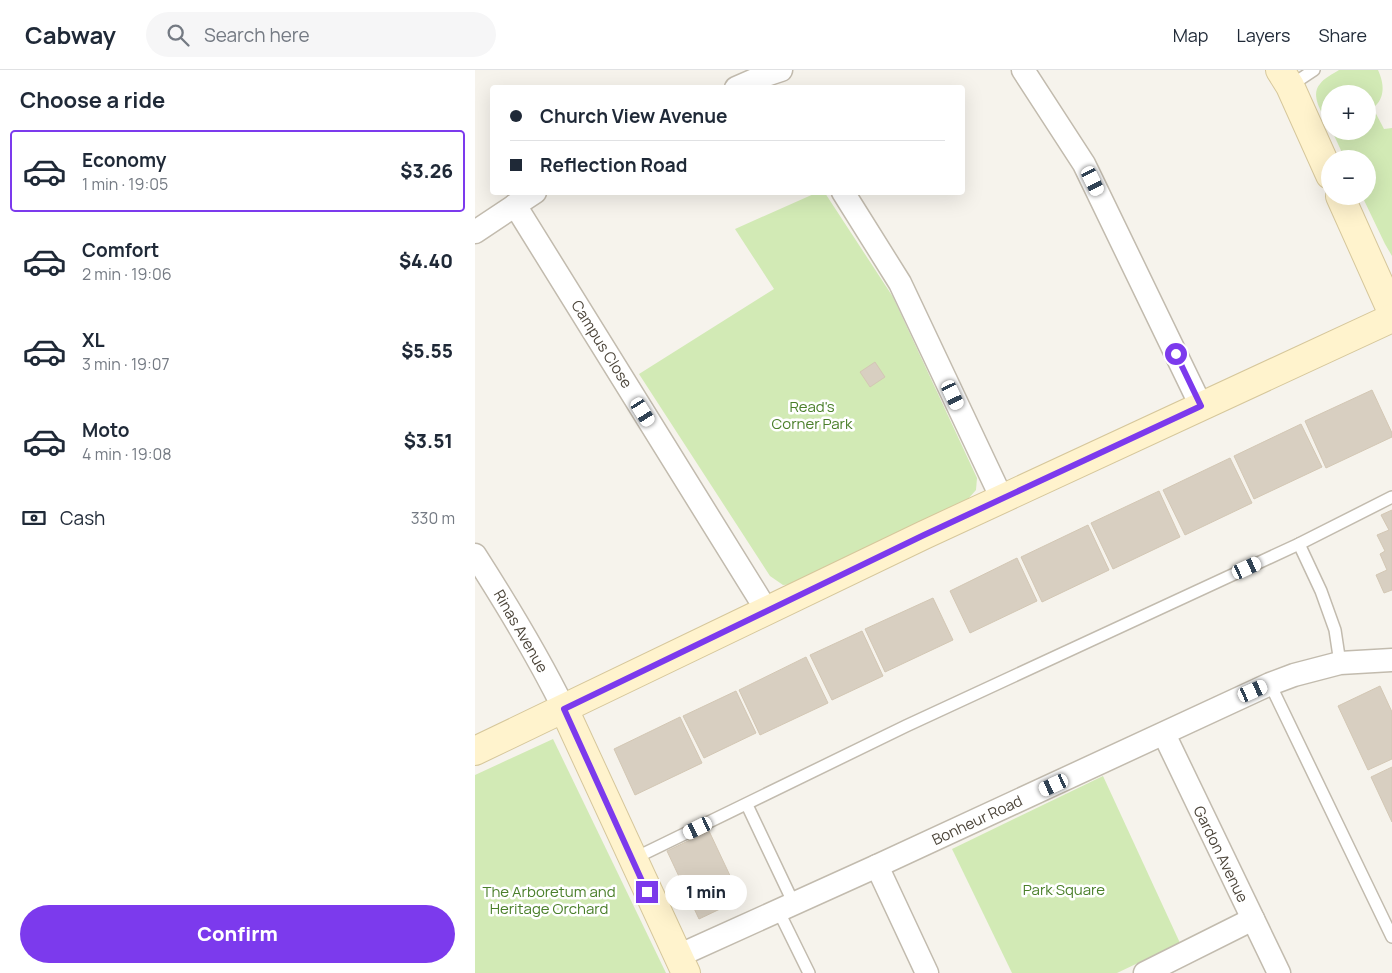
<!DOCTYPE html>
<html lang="en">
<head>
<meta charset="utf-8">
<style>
	:root { --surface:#fff; --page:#f6f6f7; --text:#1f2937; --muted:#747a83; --line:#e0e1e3; --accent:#7c3aed }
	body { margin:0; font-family:Manrope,sans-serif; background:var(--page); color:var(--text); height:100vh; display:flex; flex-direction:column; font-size:19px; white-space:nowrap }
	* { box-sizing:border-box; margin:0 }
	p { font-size:16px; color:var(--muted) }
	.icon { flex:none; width:28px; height:28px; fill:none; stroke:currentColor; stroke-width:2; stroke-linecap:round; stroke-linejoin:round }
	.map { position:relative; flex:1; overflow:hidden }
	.side { display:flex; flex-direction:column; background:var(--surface); width:475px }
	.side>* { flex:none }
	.hud { position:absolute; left:15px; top:15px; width:475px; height:110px; border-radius:5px; box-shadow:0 5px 20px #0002; display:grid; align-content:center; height:110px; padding:0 20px; background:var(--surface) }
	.fabs { position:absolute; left:846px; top:15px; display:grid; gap:10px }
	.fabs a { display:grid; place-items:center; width:55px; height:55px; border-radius:50%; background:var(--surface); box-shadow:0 5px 20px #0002; font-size:25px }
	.end { position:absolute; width:22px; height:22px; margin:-11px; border:6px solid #7c3aed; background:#fff; box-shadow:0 0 0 2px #fff }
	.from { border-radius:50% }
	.bubble { position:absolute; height:35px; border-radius:18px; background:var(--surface); box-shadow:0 5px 20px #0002; font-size:16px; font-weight:800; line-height:35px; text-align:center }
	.car { position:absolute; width:15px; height:30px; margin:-15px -8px; border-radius:6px; box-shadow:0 0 4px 1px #0007; background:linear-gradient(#fff 24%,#345 0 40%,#fff 0 76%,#345 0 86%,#fff 0) }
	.hud b { display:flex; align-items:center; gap:18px; height:48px; font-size:19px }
	.hud b+b { border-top:1px solid var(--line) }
	.hud i { width:12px; height:12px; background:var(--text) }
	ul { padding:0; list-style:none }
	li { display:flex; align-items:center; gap:15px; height:82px; margin:0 10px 8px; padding:0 10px; border:2px solid transparent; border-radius:5px }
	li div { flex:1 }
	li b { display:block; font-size:19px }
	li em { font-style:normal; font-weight:800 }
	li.on { border-color:var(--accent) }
	li>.icon { width:45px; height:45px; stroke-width:1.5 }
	h2 { padding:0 20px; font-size:22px; line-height:60px }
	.pay { display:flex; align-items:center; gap:12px; height:55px; padding:0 20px; font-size:19px }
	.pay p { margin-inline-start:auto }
	.button { display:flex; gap:10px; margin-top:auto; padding:10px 20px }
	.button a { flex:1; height:58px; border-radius:30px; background:var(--accent); color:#fff; font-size:20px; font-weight:800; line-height:58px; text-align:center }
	header { display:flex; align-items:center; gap:30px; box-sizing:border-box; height:70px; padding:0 25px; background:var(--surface); border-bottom:1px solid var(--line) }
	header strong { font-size:24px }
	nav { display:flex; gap:28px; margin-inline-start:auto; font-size:18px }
	.search { width:350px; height:45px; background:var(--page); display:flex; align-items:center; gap:12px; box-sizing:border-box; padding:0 18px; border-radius:28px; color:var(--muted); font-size:19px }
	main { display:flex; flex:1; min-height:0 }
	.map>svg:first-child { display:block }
	.green { fill:#d2eab5 }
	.building { fill:#d8cfc1; stroke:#d3c7b4 }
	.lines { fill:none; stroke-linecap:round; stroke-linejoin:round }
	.lane-casing { stroke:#c2bbae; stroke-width:14 }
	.street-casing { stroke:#c2bbae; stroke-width:25 }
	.secondary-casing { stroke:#d6c79b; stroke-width:30 }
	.lane { stroke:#fff; stroke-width:11 }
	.street { stroke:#fff; stroke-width:22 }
	.secondary { stroke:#fff3cd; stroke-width:28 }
	.route { stroke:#7c3aed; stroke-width:6 }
	.labels { text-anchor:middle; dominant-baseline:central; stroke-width:5; stroke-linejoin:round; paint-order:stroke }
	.street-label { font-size:15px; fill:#4b4439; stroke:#fff }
	.park-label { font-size:15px; fill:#4a7f2a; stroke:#fff }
</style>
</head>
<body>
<header>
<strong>Cabway</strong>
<div class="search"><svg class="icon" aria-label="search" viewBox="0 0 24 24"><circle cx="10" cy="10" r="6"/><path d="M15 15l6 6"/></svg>Search here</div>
<nav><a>Map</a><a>Layers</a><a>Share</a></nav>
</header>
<main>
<section class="side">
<h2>Choose a ride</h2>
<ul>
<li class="on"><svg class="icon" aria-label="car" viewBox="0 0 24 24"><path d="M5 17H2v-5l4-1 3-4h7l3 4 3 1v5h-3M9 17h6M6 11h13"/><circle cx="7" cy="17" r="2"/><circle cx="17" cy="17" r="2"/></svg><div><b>Economy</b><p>1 min · 19:05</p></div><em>$3.26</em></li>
<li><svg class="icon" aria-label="car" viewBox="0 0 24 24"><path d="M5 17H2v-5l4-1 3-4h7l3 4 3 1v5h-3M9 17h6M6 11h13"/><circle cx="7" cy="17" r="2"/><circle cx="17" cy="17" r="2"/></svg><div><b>Comfort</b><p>2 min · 19:06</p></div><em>$4.40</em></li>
<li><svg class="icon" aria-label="car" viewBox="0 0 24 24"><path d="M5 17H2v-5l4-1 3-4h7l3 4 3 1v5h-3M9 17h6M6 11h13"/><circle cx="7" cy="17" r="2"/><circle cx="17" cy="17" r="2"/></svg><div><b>XL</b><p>3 min · 19:07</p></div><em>$5.55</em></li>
<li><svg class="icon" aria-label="car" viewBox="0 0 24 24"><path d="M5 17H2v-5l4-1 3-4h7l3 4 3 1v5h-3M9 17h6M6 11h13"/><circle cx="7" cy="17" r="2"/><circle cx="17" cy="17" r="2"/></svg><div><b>Moto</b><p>4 min · 19:08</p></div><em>$3.51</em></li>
</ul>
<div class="pay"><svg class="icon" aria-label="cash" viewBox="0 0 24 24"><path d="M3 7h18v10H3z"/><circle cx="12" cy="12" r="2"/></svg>Cash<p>330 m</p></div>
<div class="button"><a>Confirm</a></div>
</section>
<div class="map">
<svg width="917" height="903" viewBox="0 0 917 903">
	<rect width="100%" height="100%" fill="#f6f3ec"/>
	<g class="green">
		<path d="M864 0H903C909 13 911 28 898 38L909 59 917 58V186L910 174 887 126H892V89H870L857 61H892V24H855V57C849 46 834 26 845 14 849 8 858 4 864 0Z"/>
		<path d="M341 123H350L418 227 502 408 501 420 493 429 321 514 308 515 295 506 164 304 299 219 260 159Z"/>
		<path d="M78 669 191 903H0V705Z"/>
		<path d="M628 706 705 873 642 903H537L477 779Z"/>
	</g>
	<g class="building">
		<path d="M400 292 410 307 395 317 385 302Z"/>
		<path d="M897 320 917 363V367L851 398 830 351Z"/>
		<path d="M826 354 847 397 779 429 759 386Z"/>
		<path d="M755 388 777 433 710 465 688 420Z"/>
		<path d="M684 421 705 467 638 499 616 453Z"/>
		<path d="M917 440V520L909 523 901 505 912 500 905 484 910 481 902 465 914 460 906 445Z"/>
		<path d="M613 455 634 500 567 532 546 487Z"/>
		<path d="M542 488 562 531 495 563 475 521Z"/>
		<path d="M458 528 478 570 410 602 390 559Z"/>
		<path d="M387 561 408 606 357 630 335 585Z"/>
		<path d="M331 587 353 633 285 665 264 620Z"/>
		<path d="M905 616 917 642V689L893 700 863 636Z"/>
		<path d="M261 621 281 663 229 688 208 646Z"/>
		<path d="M205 647 227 693 160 725 139 679Z"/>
		<path d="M917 697V752L896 707Z"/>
		<path d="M234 761 266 829 224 849 192 781Z"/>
	</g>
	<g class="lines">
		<g class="lane-casing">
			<g id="lane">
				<path d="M815 16 839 0"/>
				<path d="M824 474 846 521 860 560 865 593"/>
				<path d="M795 614 917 867"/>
				<path d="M272 735 319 834"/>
				<path d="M158 789 431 656 824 474 917 427"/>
				<path d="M303 840 334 903"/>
			</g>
		</g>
		<g class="street-casing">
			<g id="street">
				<path d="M548 0 609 94 726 336"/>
				<path d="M261 18 291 5 306 0"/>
				<path d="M368 122 425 213 527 429"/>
				<path d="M40 135 292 541"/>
				<path d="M0 162 60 122"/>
				<path d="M0 485C32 535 63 586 89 639"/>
				<path d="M689 664 804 903"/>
				<path d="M402 796 452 903"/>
				<path d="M203 886 402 796 795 614 819 605 865 593 917 590"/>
				<path d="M670 903 778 849"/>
			</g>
		</g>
		<g class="secondary-casing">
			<g id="secondary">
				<path d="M805 0 815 16 855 105"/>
				<path d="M865 126 917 242"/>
				<path d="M89 639 211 903"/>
				<path d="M0 681 449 465 917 248"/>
			</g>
		</g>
		<use href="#lane" class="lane"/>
		<use href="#street" class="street"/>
		<use href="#secondary" class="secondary"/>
	</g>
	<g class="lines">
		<path class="route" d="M172 822 89 639 449 465 726 336 701 284"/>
	</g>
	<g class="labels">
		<g class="street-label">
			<text transform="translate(127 274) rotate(58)">Campus Close</text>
			<text transform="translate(46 561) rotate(60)">Rinas Avenue</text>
			<text transform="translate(502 750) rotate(-25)">Bonheur Road</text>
			<text transform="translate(746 784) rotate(64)">Gardon Avenue</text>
		</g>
		<g class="park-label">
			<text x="337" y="336">Read's<tspan x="337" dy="17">Corner Park</tspan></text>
			<text x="589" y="819">Park Square</text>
			<text x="74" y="821">The Arboretum and<tspan x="74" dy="17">Heritage Orchard</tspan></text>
		</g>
	</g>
</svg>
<div class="fabs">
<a>+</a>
<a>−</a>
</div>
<i class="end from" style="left:701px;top:284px"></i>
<i class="end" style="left:172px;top:822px"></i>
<div class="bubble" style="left:190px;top:805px;width:82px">1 min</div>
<i class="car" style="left:618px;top:111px;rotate:154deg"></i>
<i class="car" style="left:478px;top:325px;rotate:155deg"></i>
<i class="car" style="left:168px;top:342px;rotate:148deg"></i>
<i class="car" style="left:772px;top:498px;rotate:65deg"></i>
<i class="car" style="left:778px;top:621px;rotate:66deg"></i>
<i class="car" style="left:579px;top:715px;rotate:245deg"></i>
<i class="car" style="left:223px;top:758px;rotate:244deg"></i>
<div class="hud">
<b><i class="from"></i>Church View Avenue</b>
<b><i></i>Reflection Road</b>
</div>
</div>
</main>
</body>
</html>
